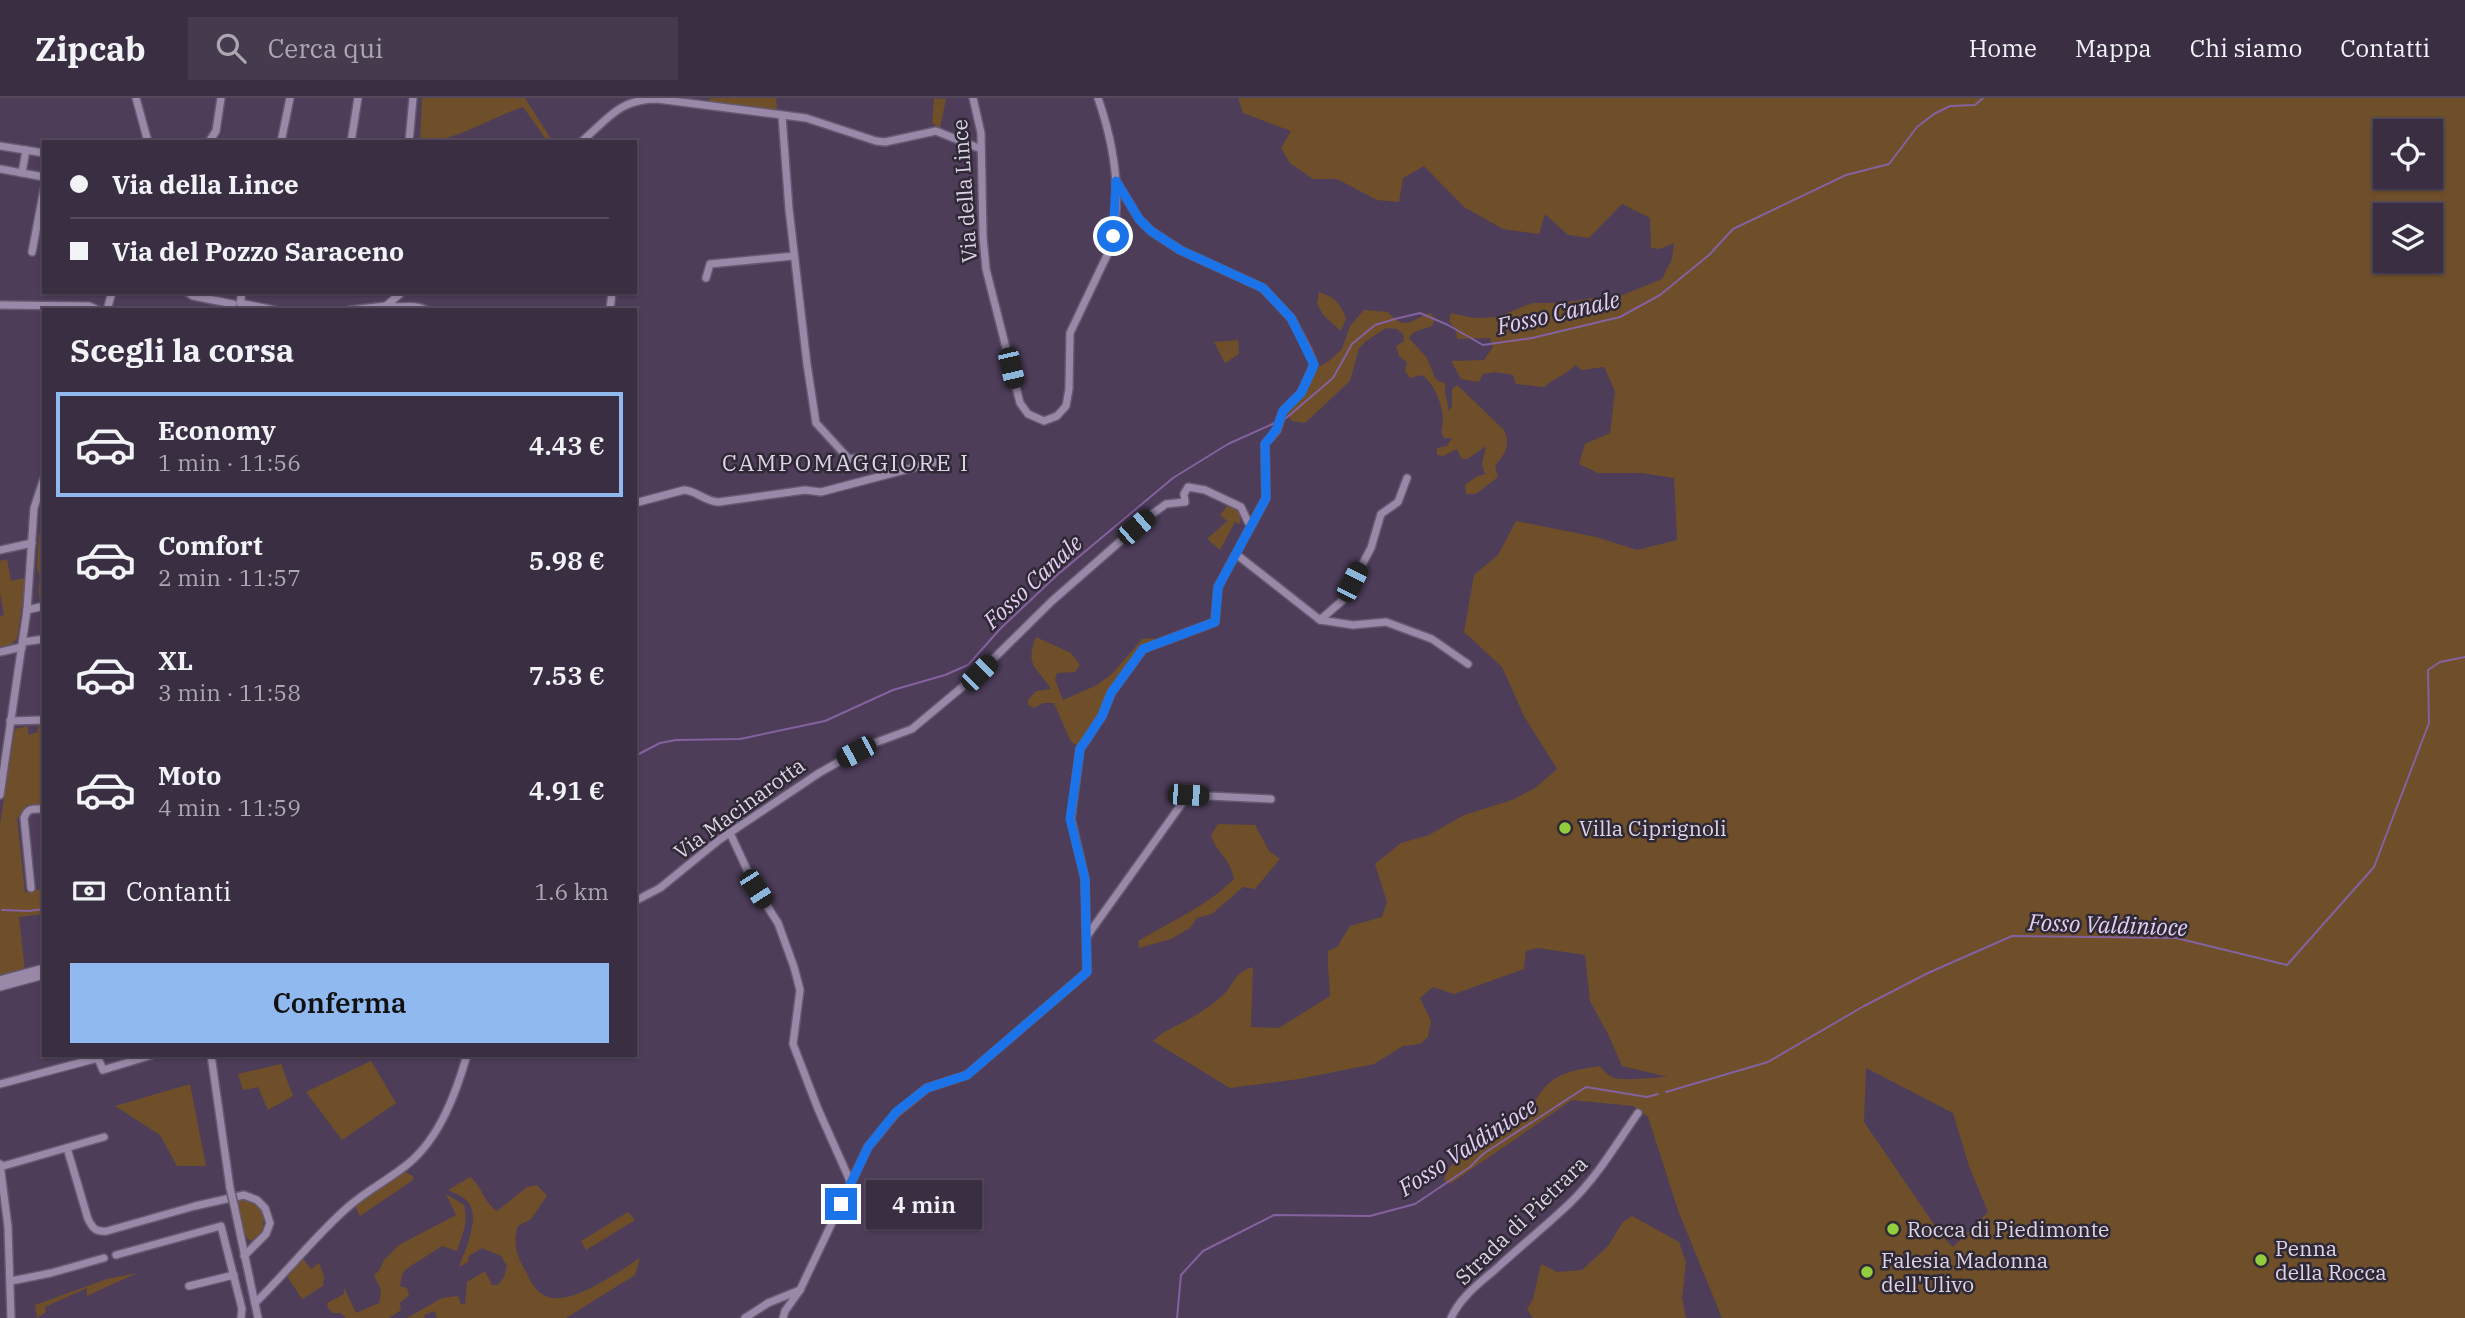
<!DOCTYPE html>
<html lang="it">
<head>
<meta charset="utf-8">
<style>
	:root { --surface:#3a2e43; --page:#453a4e; --text:#f1f3f6; --muted:#aba8b2; --line:#544a5c; --accent:#90b9f0 }
	body { margin:0; font-family:"IBM Plex Serif",serif; background:var(--page); color:var(--text); height:100vh; display:flex; flex-direction:column; font-size:26px; white-space:nowrap }
	* { box-sizing:border-box; margin:0 }
	p { font-size:23px; color:var(--muted) }
	.icon { flex:none; width:38px; height:38px; fill:none; stroke:currentColor; stroke-width:2; stroke-linecap:round; stroke-linejoin:round }
	.map { position:relative; flex:1; overflow:hidden }
	.drawer { position:absolute; left:42px; top:210px; width:595px; height:749px; display:flex; flex-direction:column; background:var(--surface); border-radius:0px; box-shadow:0 2px 5px #0004,0 0 0 2px var(--line) }
	.drawer>* { flex:none }
	.banner { position:absolute; left:42px; top:42px; width:595px; height:154px; border-radius:0px; box-shadow:0 2px 5px #0004,0 0 0 2px var(--line); display:grid; align-content:center; height:154px; padding:0 28px; background:var(--surface) }
	.buttons { position:absolute; left:2373px; top:21px; display:grid; gap:14px }
	.buttons a { display:grid; place-items:center; width:70px; height:70px; border-radius:0px; background:var(--surface); box-shadow:0 2px 5px #0004,0 0 0 2px var(--line); font-size:35px }
	.end { position:absolute; width:32px; height:32px; margin:-16px; border:9px solid #1a73e8; background:#fff; box-shadow:0 0 0 4px #fff }
	.from { border-radius:50% }
	.bubble { position:absolute; height:49px; border-radius:0px; background:var(--surface); box-shadow:0 2px 5px #0004,0 0 0 2px var(--line); font-size:23px; font-weight:600; line-height:49px; text-align:center }
	.car { position:absolute; width:21px; height:42px; margin:-21px -10px; border-radius:9px; box-shadow:0 0 5px 2px #0007; background:linear-gradient(#222 24%,#8ab4d8 0 40%,#222 0 76%,#8ab4d8 0 86%,#222 0) }
	.banner b { display:flex; align-items:center; gap:24px; height:66px; font-size:26px }
	.banner b+b { border-top:2px solid var(--line) }
	.banner i { width:18px; height:18px; background:var(--text) }
	ul { padding:0; list-style:none }
	li { display:flex; align-items:center; gap:21px; height:105px; margin:0 14px 10px; padding:0 14px; border:4px solid transparent; border-radius:0px }
	li div { flex:1 }
	li b { display:block; font-size:26px }
	li em { font-style:normal; font-weight:600 }
	li.selected { border-color:var(--accent) }
	li>.icon { width:63px; height:63px; stroke-width:1.5 }
	h2 { padding:0 28px; font-size:32px; line-height:84px }
	.pay { display:flex; align-items:center; gap:18px; height:77px; padding:0 28px; font-size:26px }
	.pay p { margin-inline-start:auto }
	.action { display:flex; gap:14px; margin-top:auto; padding:14px 28px }
	.action a { flex:1; height:80px; border-radius:0px; background:var(--accent); color:#111; font-size:28px; font-weight:600; line-height:80px; text-align:center }
	header { display:flex; align-items:center; gap:42px; box-sizing:border-box; height:98px; padding:0 35px; background:var(--surface); border-bottom:2px solid var(--line) }
	header strong { font-size:33px }
	nav { display:flex; gap:38px; margin-inline-start:auto; font-size:24px }
	.search { width:490px; height:63px; background:var(--page); display:flex; align-items:center; gap:18px; box-sizing:border-box; padding:0 24px; border-radius:0px; color:var(--muted); font-size:26px }
	.map>svg:first-child { display:block }
	.green { fill:#6e4f29; fill-rule:evenodd }
	.lines { fill:none; stroke-linecap:round; stroke-linejoin:round }
	.stream { stroke:#84619f; stroke-width:2 }
	.minor-casing { stroke:#655970; stroke-width:10 }
	.minor { stroke:#9988a8; stroke-width:7 }
	.minor-bridge-casing { stroke:#655970; stroke-width:10; stroke-linecap:butt }
	.minor-bridge { stroke:#9988a8; stroke-width:7 }
	.route { stroke:#1a73e8; stroke-width:9 }
	.poi-dot { fill:#92cd3e; stroke:#2f2835; stroke-width:2.5 }
	.labels { text-anchor:middle; dominant-baseline:central; stroke-width:5; stroke-linejoin:round; paint-order:stroke }
	.street-label { font-size:21px; fill:#ddd4e6; stroke:#2f2835 }
	.poi-label { font-size:21px; fill:#ddd4e6; stroke:#2f2835; text-anchor:start }
	.water-label { font-size:23px; font-style:italic; fill:#e2cff3; stroke:#2f2835 }
	.neighbourhood-label { font-size:23px; letter-spacing:2px; fill:#ddd4e6; stroke:#2f2835 }
</style>
</head>
<body>
<header>
<strong>Zipcab</strong>
<div class="search"><svg class="icon" aria-label="search" viewBox="0 0 24 24"><circle cx="10" cy="10" r="6"/><path d="M15 15l6 6"/></svg>Cerca qui</div>
<nav><a>Home</a><a>Mappa</a><a>Chi siamo</a><a>Contatti</a></nav>
</header>
<div class="map">
<svg width="2465" height="1220" viewBox="0 0 2465 1220">
	<rect width="100%" height="100%" fill="#4d3d59"/>
	<g class="green">
		<path d="M422 0H525L553 44H548L523 9C489 20 456 44 420 44Z"/>
		<path d="M710 0H776L777 10 774 13 708 5Z"/>
		<path d="M934 0 946 1 940 30 932 25Z"/>
		<path d="M1238 0H2465V1220H1722L1679 1115 1648 1019 1633 1008 1572 1002 1450 1086 1444 1082C1447 1065 1462 1061 1474 1050 1493 1033 1507 1016 1533 1008 1547 977 1567 973 1599 968 1603 971 1607 977 1612 979 1622 984 1654 979 1668 979L1622 968 1609 938 1590 903 1585 857 1538 850 1526 853 1524 871 1454 896 1433 889 1420 900 1431 923 1428 939 1420 946 1403 948 1374 966 1299 981 1230 990 1153 943C1164 932 1177 928 1191 920 1201 914 1213 906 1222 898 1234 887 1234 874 1253 869L1251 929 1279 930 1330 898C1330 881 1327 871 1328 853L1337 849 1350 828 1382 819 1387 804 1375 766 1401 745 1429 737 1464 717 1512 702 1535 690 1557 671 1524 618 1502 569 1464 534 1474 477 1498 457 1516 423 1596 439 1637 452 1677 442 1674 380 1642 375H1598L1579 366 1585 346 1610 335 1615 293 1604 269 1581 272 1575 267C1566 277 1554 280 1544 289L1516 286 1513 277 1495 274 1483 276 1479 284 1461 281 1451 263 1484 262 1493 249 1490 240 1457 241 1456 231 1449 224 1451 215 1474 220 1497 219 1532 205H1562L1593 200 1610 202 1662 181 1672 161 1674 145 1660 151 1651 150 1650 120 1622 106 1589 140 1568 137 1545 116 1539 136 1503 131 1464 109 1424 68 1403 80 1399 104 1377 102 1337 81H1313L1290 65 1281 50 1291 33 1243 15ZM2385 33H2431V79H2385ZM2385 117H2431V163H2385ZM1866 970 1953 1015 1969 1068 1988 1114 1953 1149 1942 1138 1864 1024Z"/>
		<path d="M1319 194C1336 200 1338 203 1346 220L1341 233 1324 218 1317 206Z"/>
		<path d="M1364 212 1388 214C1406 234 1410 222 1430 215L1435 220 1432 228 1414 234 1409 240 1427 260 1435 280 1440 284 1445 285V294L1449 313 1452 309V291L1457 287 1504 332C1511 347 1505 356 1495 368L1498 379 1476 396H1466L1465 387 1476 379 1485 376 1482 366 1486 348 1467 361H1462L1457 351 1443 358 1437 357V350L1447 348 1452 340H1444C1440 333 1442 331 1443 323 1443 308 1435 286 1422 277L1410 280 1405 273 1407 264 1399 258 1396 248 1404 243 1403 236 1397 231 1386 230 1366 243 1359 250 1350 283 1305 325 1292 323 1286 314 1320 268 1329 263 1342 251 1350 228Z"/>
		<path d="M1238 242 1239 256 1225 265 1214 244Z"/>
		<path d="M1228 407 1241 414 1240 426 1235 424 1220 452 1207 441 1227 423 1220 417Z"/>
		<path d="M44 435V503L40 502C36 492 43 480 37 470L39 436Z"/>
		<path d="M7 461 11 483 26 480 17 541 10 547 0 549V518L4 517 0 495V463Z"/>
		<path d="M1036 539 1071 555 1080 567 1075 574 1057 575 1055 582 1063 602 1097 587 1112 576 1142 541 1153 540 1155 542 1144 547 1078 648 1071 644 1054 605H1043L1034 610 1028 607V602L1036 593 1051 591C1038 570 1024 568 1036 539Z"/>
		<path d="M38 627H44V707H27L21 718 17 720 25 794H32L37 791 44 795V816L19 819 25 873 0 877V726L15 631 28 628V637L38 634Z"/>
		<path d="M1218 726 1255 727 1269 753 1280 761 1255 791 1243 789 1212 816 1197 820 1190 830 1171 841 1139 850 1138 843C1173 822 1204 810 1234 781 1229 758 1217 756 1211 737Z"/>
		<path d="M371 963 396 1005 342 1042 306 994Z"/>
		<path d="M281 966 293 998 268 1012 258 989 243 992 238 976Z"/>
		<path d="M190 986 206 1068H177L160 1037 115 1008Z"/>
		<path d="M403 1073 413 1078V1082L360 1118 355 1108Z"/>
		<path d="M470 1079C482 1088 484 1105 497 1113L527 1089 537 1087 547 1098 531 1121 518 1128C512 1146 517 1158 526 1174 530 1182 534 1191 542 1196 566 1213 619 1173 640 1160L635 1177 566 1220H437L435 1213 424 1217 425 1220H407L442 1200 458 1198 461 1206H465L467 1184 485 1173 492 1187H498L504 1179 507 1168 501 1158 482 1150 469 1158 468 1164 459 1169C465 1152 481 1120 468 1104 463 1098 454 1095 448 1092Z"/>
		<path d="M446 1096 464 1107C469 1124 462 1137 457 1153L442 1148 406 1171 402 1177 400 1188 407 1190 409 1197 400 1205 401 1212 389 1220H346L341 1215H333L328 1210 327 1205 344 1196V1189L356 1215 379 1205 381 1192 374 1177 379 1173 384 1162 399 1147 456 1117Z"/>
		<path d="M245 1100C262 1105 266 1118 262 1134L251 1143 245 1138 237 1102Z"/>
		<path d="M628 1114 635 1122 586 1152 581 1143Z"/>
		<path d="M1632 1118 1679 1144 1686 1165 1682 1200 1686 1220H1533L1527 1211 1533 1201 1541 1166 1557 1174 1582 1172 1608 1148 1623 1124Z"/>
		<path d="M304 1159V1162L311 1171 319 1165 324 1178 323 1188 302 1201 287 1178Z"/>
		<path d="M137 1175 87 1198V1190L45 1209 46 1214 37 1220 35 1207 107 1181Z"/>
	</g>
	<g class="lines">
		<g class="stream">
			<path d="M1285 321 1333 280 1352 246 1375 227 1395 221 1420 215 1448 227 1483 247 1532 240 1620 219 1660 197 1709 157 1733 131 1846 77 1889 66 1917 29 1934 16 1950 8 1975 7 1983 0"/>
			<path d="M635 658 660 645 676 642 740 641 825 623 893 592 945 577 968 567 1000 531 1057 477 1173 380 1228 346 1277 324"/>
			<path d="M2 812 29 813 44 811"/>
			<path d="M1666 994 1768 964 1864 908 1928 875 2012 838 2176 840 2287 867 2374 769 2429 625 2428 572 2440 564 2465 559"/>
			<path d="M1177 1220 1181 1177 1203 1153 1274 1117 1370 1118 1415 1106 1470 1069 1483 1056 1586 989 1647 999 1658 996"/>
		</g>
		<g class="minor-casing">
			<g id="minor">
				<path d="M136 0 148 44"/>
				<path d="M973 0 981 35 983 139 986 171 1020 305 1028 316 1044 323 1057 318 1066 308 1069 291 1070 235 1110 151C1123 101 1115 49 1098 0"/>
				<path d="M782 18 789 111 807 266 816 325 849 361 862 359"/>
				<path d="M209 44 216 33 221 0"/>
				<path d="M281 44 290 0"/>
				<path d="M351 44 358 0"/>
				<path d="M409 44 413 0"/>
				<path d="M581 44C608 21 619 1 657 1L806 20 876 43 885 44 936 33 981 51"/>
				<path d="M0 48 44 55"/>
				<path d="M0 71 44 79"/>
				<path d="M22 75 26 52"/>
				<path d="M32 154 44 91"/>
				<path d="M706 180 710 166 794 158"/>
				<path d="M187 194 193 198 233 206"/>
				<path d="M242 194 240 205 274 212"/>
				<path d="M0 207 89 208 98 212"/>
				<path d="M386 208C400 211 413 205 426 212"/>
				<path d="M107 212 112 194"/>
				<path d="M350 212 386 208 402 194"/>
				<path d="M610 212 612 194"/>
				<path d="M635 405 684 392C697 393 706 404 719 404L805 392 821 394 935 364"/>
				<path d="M0 452 32 445"/>
				<path d="M1236 456 1320 522 1353 527 1386 524 1432 541 1468 566"/>
				<path d="M27 512 44 508"/>
				<path d="M1320 522 1343 502 1371 450 1381 416 1398 404 1407 380"/>
				<path d="M23 544 44 541"/>
				<path d="M0 554 22 549"/>
				<path d="M10 623 44 622"/>
				<path d="M0 697 27 512 34 410 44 380"/>
				<path d="M730 735 756 791 778 825 794 869 800 892 793 946 818 1011 851 1085"/>
				<path d="M31 790 24 720C28 709 34 711 44 711"/>
				<path d="M635 803 660 790 719 742 819 675 869 647 912 631 979 575 1052 503 1148 419 1166 406 1185 404 1184 396 1188 389 1205 392 1241 409 1248 424 1252 425"/>
				<path d="M1087 838 1188 697 1271 701"/>
				<path d="M0 882 44 870"/>
				<path d="M0 889 44 877"/>
				<path d="M211 957 230 1090"/>
				<path d="M97 958 103 972 152 957"/>
				<path d="M0 986 98 960"/>
				<path d="M67 1050 88 1121C93 1131 96 1134 107 1133L195 1108 244 1097 257 1102 265 1110 270 1125 266 1136 244 1158"/>
				<path d="M0 1066 8 1129 11 1220"/>
				<path d="M0 1069 104 1039"/>
				<path d="M234 1107 258 1220"/>
				<path d="M116 1157 221 1128 242 1211 241 1220"/>
				<path d="M11 1183 51 1175 104 1160"/>
				<path d="M189 1188 234 1177"/>
				<path d="M255 1205C287 1174 315 1138 348 1109 367 1092 390 1081 409 1065 440 1039 456 995 467 957"/>
				<path d="M745 1220 768 1205 800 1192"/>
				<path d="M783 1220 785 1213 800 1192 868 1049 896 1015 927 990 967 977 1087 874 1085 781 1071 721 1080 651 1102 618 1111 595 1143 551 1215 524 1218 489 1266 400 1265 346 1277 332 1283 313 1301 295 1314 267 1308 252 1291 220 1263 190 1180 152 1151 133 1139 121 1116 83"/>
				<path d="M1451 1220C1461 1198 1481 1184 1498 1169 1522 1147 1547 1127 1570 1105 1598 1078 1616 1046 1638 1015"/>
			</g>
		</g>
		<use href="#minor" class="minor"/>
		<g class="minor-bridge-casing">
			<path id="minor-bridge" d="M230 1090 234 1107"/>
		</g>
		<use href="#minor-bridge" class="minor-bridge"/>
	</g>
	<g class="lines">
		<path class="route" d="M841 1106 868 1049 896 1014 927 990 967 977 1087 874 1085 781 1070 721 1080 651 1102 618 1111 595 1143 551 1215 524 1218 489 1266 400 1265 346 1276 332 1283 313 1301 295 1314 267 1291 220 1263 190 1180 152 1151 133 1139 121 1116 83 1113 138"/>
	</g>
	<g class="poi-dot">
		<circle cx="1565" cy="730" r="7"/>
		<circle cx="1893" cy="1131" r="7"/>
		<circle cx="2261" cy="1162" r="7"/>
		<circle cx="1867" cy="1174" r="7"/>
	</g>
	<g class="labels">
		<g class="street-label">
			<text transform="translate(964 93) rotate(-94)">Via della Lince</text>
			<text transform="translate(739 710) rotate(-36)">Via Macinarotta</text>
			<text transform="translate(1521 1122) rotate(-44)">Strada di Pietrara</text>
		</g>
		<g class="poi-label">
			<text x="1579" y="730">Villa Ciprignoli</text>
			<text x="1907" y="1131">Rocca di Piedimonte</text>
			<text x="2275" y="1150">Penna<tspan x="2275" dy="24">della Rocca</tspan></text>
			<text x="1881" y="1162">Falesia Madonna<tspan x="1881" dy="24">dell'Ulivo</tspan></text>
		</g>
		<g class="water-label">
			<text transform="translate(1558 214) rotate(-13)">Fosso Canale</text>
			<text transform="translate(1032 483) rotate(-43)">Fosso Canale</text>
			<text transform="translate(2108 826) rotate(2)">Fosso Valdinioce</text>
			<text transform="translate(1467 1048) rotate(-33)">Fosso Valdinioce</text>
		</g>
		<g class="neighbourhood-label">
			<text x="846" y="364">CAMPOMAGGIORE I</text>
		</g>
	</g>
</svg>
<div class="buttons">
<a><svg class="icon" aria-label="locate" viewBox="0 0 24 24"><circle cx="12" cy="12" r="6"/><path d="M12 2v4M12 18v4M2 12h4M18 12h4"/></svg></a>
<a><svg class="icon" aria-label="layers" viewBox="0 0 24 24"><path d="M12 4l9 5-9 5-9-5zM3 14l9 5 9-5"/></svg></a>
</div>
<i class="end from" style="left:1113px;top:138px"></i>
<i class="end" style="left:841px;top:1106px"></i>
<div class="bubble" style="left:866px;top:1082px;width:116px">4 min</div>
<i class="car" style="left:1011px;top:270px;rotate:167deg"></i>
<i class="car" style="left:1136px;top:429px;rotate:49deg"></i>
<i class="car" style="left:1352px;top:484px;rotate:27deg"></i>
<i class="car" style="left:979px;top:575px;rotate:45deg"></i>
<i class="car" style="left:856px;top:654px;rotate:242deg"></i>
<i class="car" style="left:1188px;top:697px;rotate:93deg"></i>
<i class="car" style="left:756px;top:791px;rotate:147deg"></i>
<div class="banner">
<b><i class="from"></i>Via della Lince</b>
<b><i></i>Via del Pozzo Saraceno</b>
</div>
<section class="drawer">
<h2>Scegli la corsa</h2>
<ul>
<li class="selected"><svg class="icon" aria-label="car" viewBox="0 0 24 24"><path d="M5 17H2v-5l4-1 3-4h7l3 4 3 1v5h-3M9 17h6M6 11h13"/><circle cx="7" cy="17" r="2"/><circle cx="17" cy="17" r="2"/></svg><div><b>Economy</b><p>1 min · 11:56</p></div><em>4.43 €</em></li>
<li><svg class="icon" aria-label="car" viewBox="0 0 24 24"><path d="M5 17H2v-5l4-1 3-4h7l3 4 3 1v5h-3M9 17h6M6 11h13"/><circle cx="7" cy="17" r="2"/><circle cx="17" cy="17" r="2"/></svg><div><b>Comfort</b><p>2 min · 11:57</p></div><em>5.98 €</em></li>
<li><svg class="icon" aria-label="car" viewBox="0 0 24 24"><path d="M5 17H2v-5l4-1 3-4h7l3 4 3 1v5h-3M9 17h6M6 11h13"/><circle cx="7" cy="17" r="2"/><circle cx="17" cy="17" r="2"/></svg><div><b>XL</b><p>3 min · 11:58</p></div><em>7.53 €</em></li>
<li><svg class="icon" aria-label="car" viewBox="0 0 24 24"><path d="M5 17H2v-5l4-1 3-4h7l3 4 3 1v5h-3M9 17h6M6 11h13"/><circle cx="7" cy="17" r="2"/><circle cx="17" cy="17" r="2"/></svg><div><b>Moto</b><p>4 min · 11:59</p></div><em>4.91 €</em></li>
</ul>
<div class="pay"><svg class="icon" aria-label="cash" viewBox="0 0 24 24"><path d="M3 7h18v10H3z"/><circle cx="12" cy="12" r="2"/></svg>Contanti<p>1.6 km</p></div>
<div class="action"><a>Conferma</a></div>
</section>
</div>
</body>
</html>
